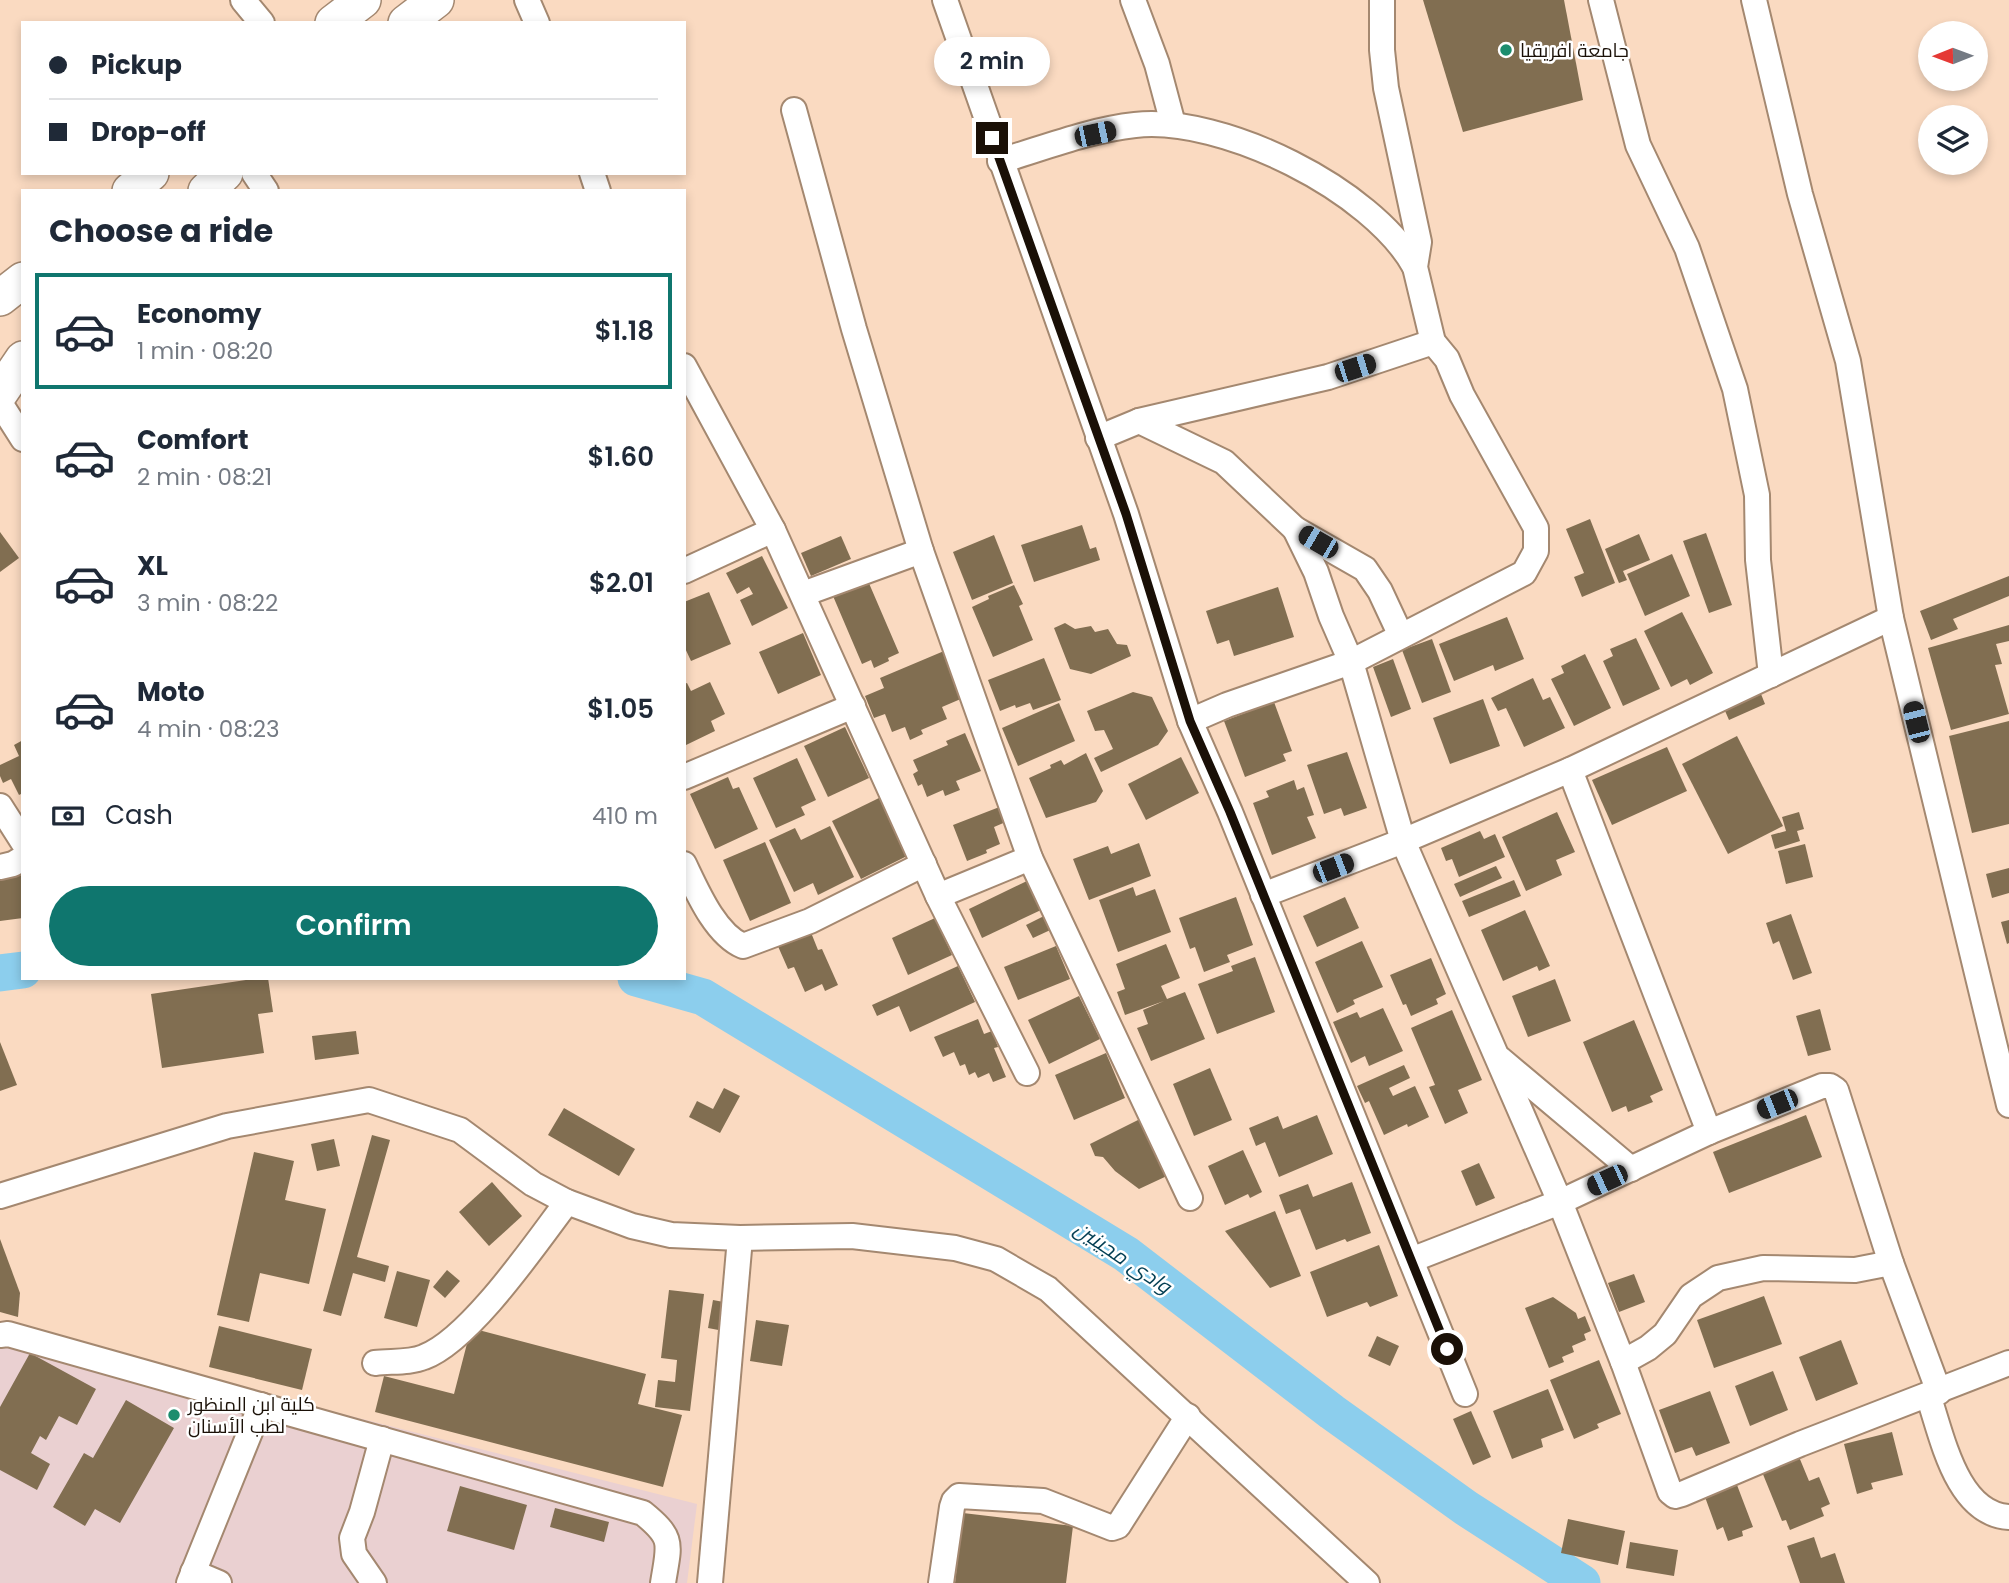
<!DOCTYPE html>
<html lang="en">
<head>
<meta charset="utf-8">
<style>
	:root { --surface:#fff; --page:#f2f2f3; --text:#1f2937; --muted:#747a83; --line:#e0e1e3; --accent:#0f766e }
	body { margin:0; font-family:Poppins,Cairo,sans-serif; background:var(--page); color:var(--text); height:100vh; display:flex; flex-direction:column; font-size:26px; white-space:nowrap }
	* { box-sizing:border-box; margin:0 }
	p { font-size:23px; color:var(--muted) }
	.icon { flex:none; width:38px; height:38px; fill:none; stroke:currentColor; stroke-width:2; stroke-linecap:round; stroke-linejoin:round }
	.map { position:relative; flex:1; overflow:hidden }
	.drawer { position:absolute; left:21px; top:189px; width:665px; height:791px; display:flex; flex-direction:column; background:var(--surface); border-radius:0px; box-shadow:0 4px 10px #0003 }
	.drawer>* { flex:none }
	.top-card { position:absolute; left:21px; top:21px; width:665px; height:154px; border-radius:0px; box-shadow:0 4px 10px #0003; display:grid; align-content:center; height:154px; padding:0 28px; background:var(--surface) }
	.needle { width:46px; rotate:269deg }
	.controls { position:absolute; left:1918px; top:21px; display:grid; gap:14px }
	.controls a { display:grid; place-items:center; width:70px; height:70px; border-radius:50%; background:var(--surface); box-shadow:0 4px 10px #0003; font-size:35px }
	.end { position:absolute; width:32px; height:32px; margin:-16px; border:9px solid #1a1007; background:#fff; box-shadow:0 0 0 4px #fff }
	.from { border-radius:50% }
	.bubble { position:absolute; height:49px; border-radius:24px; background:var(--surface); box-shadow:0 4px 10px #0003; font-size:23px; font-weight:600; line-height:49px; text-align:center }
	.car { position:absolute; width:21px; height:42px; margin:-21px -10px; border-radius:9px; box-shadow:0 0 5px 2px #0007; background:linear-gradient(#222 24%,#8ab4d8 0 40%,#222 0 76%,#8ab4d8 0 86%,#222 0) }
	.top-card b { display:flex; align-items:center; gap:24px; height:66px; font-size:26px }
	.top-card b+b { border-top:2px solid var(--line) }
	.top-card i { width:18px; height:18px; background:var(--text) }
	ul { padding:0; list-style:none }
	li { display:flex; align-items:center; gap:21px; height:116px; margin:0 14px 10px; padding:0 14px; border:4px solid transparent; border-radius:0px }
	li div { flex:1 }
	li b { display:block; font-size:26px }
	li em { font-style:normal; font-weight:600 }
	li.on { border-color:var(--accent) }
	li>.icon { width:63px; height:63px; stroke-width:1.5 }
	h2 { padding:0 28px; font-size:32px; line-height:84px }
	.pay { display:flex; align-items:center; gap:18px; height:77px; padding:0 28px; font-size:26px }
	.pay p { margin-inline-start:auto }
	.cta { display:flex; gap:14px; margin-top:auto; padding:14px 28px }
	.cta a { flex:1; height:80px; border-radius:42px; background:var(--accent); color:#fff; font-size:28px; font-weight:600; line-height:80px; text-align:center }
	.map>svg:first-child { display:block }
	.education { fill:#ead0d1 }
	.lines { fill:none; stroke-linecap:round; stroke-linejoin:round }
	.river { stroke:#8cceed; stroke-width:37 }
	.building { fill:#816e51 }
	.minor-casing { stroke:#a48870; stroke-width:28 }
	.highway-casing { stroke:#a48870; stroke-width:38 }
	.minor { stroke:#fff; stroke-width:24 }
	.highway { stroke:#fff; stroke-width:35 }
	.route { stroke:#1a1007; stroke-width:9 }
	.poi-dot { fill:#1c8d6e; stroke:#fff; stroke-width:2.5 }
	.labels { text-anchor:middle; dominant-baseline:central; stroke-width:5; stroke-linejoin:round; paint-order:stroke }
	.poi-label { font-size:19px; fill:#1a1007; stroke:#fff; text-anchor:start }
	.water-label { font-size:21px; font-style:italic; fill:#023e53; stroke:#fff }
</style>
</head>
<body>
<div class="map">
<svg width="2009" height="1583" viewBox="0 0 2009 1583">
	<rect width="100%" height="100%" fill="#fadac1"/>
	<path class="education" d="M0 1327 697 1504 687 1583H0Z"/>
	<g class="lines">
		<g class="river">
			<path d="M0 973 23 970"/>
			<path d="M636 978 703 997 1126 1254 1332 1412 1466 1508 1582 1583"/>
		</g>
	</g>
	<g class="building">
		<path d="M1423 0H1564L1583 100 1463 132Z"/>
		<path d="M1590 519 1615 583 1582 597 1574 577 1584 573 1566 529Z"/>
		<path d="M1082 525 1090 549 1096 547 1100 560 1034 582 1021 545Z"/>
		<path d="M0 532 19 558 0 572Z"/>
		<path d="M1706 533 1732 605 1709 613 1683 541Z"/>
		<path d="M1639 534 1650 560 1623 571 1627 580 1619 583 1605 549Z"/>
		<path d="M994 535 1013 583 972 600 953 552Z"/>
		<path d="M841 536 851 559 811 576 801 553Z"/>
		<path d="M1672 554 1690 596 1645 616 1627 574Z"/>
		<path d="M762 556 788 608 752 626 740 600 753 594 749 587 737 594 726 573Z"/>
		<path d="M2009 576V596L1953 619 1958 629 1931 640 1920 611Z"/>
		<path d="M868 581 899 653 888 658 889 661 874 668 871 660 862 664 833 596Z"/>
		<path d="M1014 585 1023 604 1019 606 1033 640 993 657 972 607 989 599 988 596Z"/>
		<path d="M1278 587 1294 637 1234 656 1229 640 1217 644 1206 611Z"/>
		<path d="M709 592 731 644 691 661 684 646V602Z"/>
		<path d="M1682 612 1713 673 1690 685 1687 679 1671 687 1644 631Z"/>
		<path d="M1507 617 1524 659 1495 671 1493 665 1454 681 1439 644Z"/>
		<path d="M1065 623 1075 629 1091 626 1095 632 1108 629 1117 644 1127 645 1131 656 1091 674 1070 669 1054 628Z"/>
		<path d="M2009 625V641L1996 644 2002 664 1995 665 2009 714 1951 730 1928 648Z"/>
		<path d="M803 633 821 675 778 694 759 652Z"/>
		<path d="M1636 638 1660 689 1623 706 1603 661 1613 656 1610 649Z"/>
		<path d="M1432 639 1451 692 1422 703 1402 650Z"/>
		<path d="M944 651 963 698 942 707 947 719 921 730 923 734 910 740 905 727 892 732 885 714 874 718 865 696 884 688 880 678Z"/>
		<path d="M1585 654 1611 708 1574 726 1551 679 1564 673 1561 666Z"/>
		<path d="M1044 658 1061 700 1033 710 1030 703 1016 708 1015 705 1000 711 988 680Z"/>
		<path d="M1393 659 1411 709 1391 717 1373 667Z"/>
		<path d="M1533 678 1543 700 1550 697 1565 728 1524 747 1506 708 1498 711 1491 698Z"/>
		<path d="M710 682 725 714 711 721 715 731 684 746V684L687 683 691 691Z"/>
		<path d="M1759 689 1765 704 1729 720 1722 704Z"/>
		<path d="M1133 692 1152 697 1168 731 1158 745 1101 772 1094 758 1113 749 1104 730 1095 731 1087 711Z"/>
		<path d="M1483 699 1500 746 1450 764 1433 718Z"/>
		<path d="M1274 702 1292 751 1283 754 1286 761 1245 777 1224 721Z"/>
		<path d="M1059 703 1075 741 1018 766 1002 728Z"/>
		<path d="M2009 721V824L1972 833 1949 736Z"/>
		<path d="M845 727 869 778 828 797 804 746Z"/>
		<path d="M965 733 981 771 956 781 960 790 945 796 943 790 927 797 922 784 918 786 913 774 918 771 913 760 948 745 946 741Z"/>
		<path d="M1737 736 1783 826 1728 854 1682 764Z"/>
		<path d="M23 740V793L19 795 11 779 3 783 0 776V765L19 756 14 745Z"/>
		<path d="M1667 747 1687 791 1612 825 1592 780Z"/>
		<path d="M1347 752 1367 808 1344 816 1341 808 1324 814 1307 765Z"/>
		<path d="M1086 753 1103 791 1096 802 1046 818 1029 778 1051 768 1050 765 1061 760 1064 765Z"/>
		<path d="M1181 757 1199 793 1146 820 1128 784Z"/>
		<path d="M797 758 816 800 801 807 805 815 776 828 753 778Z"/>
		<path d="M728 777 733 789 739 787 758 829 715 849 690 794Z"/>
		<path d="M1294 780 1297 790 1304 787 1314 815 1307 817 1316 838 1272 855 1253 803 1269 797 1266 791Z"/>
		<path d="M879 798 907 856 861 879 832 821Z"/>
		<path d="M1002 806 1008 821 994 827 1000 844 986 850 987 853 967 861 953 825Z"/>
		<path d="M1557 812 1575 852 1556 860 1562 875 1526 891 1502 837Z"/>
		<path d="M1799 812 1804 829 1797 831 1800 841 1775 849 1771 835 1786 831 1782 817Z"/>
		<path d="M830 826 854 877 818 895 813 883 794 892 769 840 795 828 801 840Z"/>
		<path d="M1480 831 1484 839 1495 834 1505 857 1459 877 1452 859 1446 861 1441 848Z"/>
		<path d="M765 842 791 903 750 921 723 860Z"/>
		<path d="M1139 843 1151 876 1089 900 1073 859 1108 846 1111 854Z"/>
		<path d="M1805 844 1813 877 1786 884 1778 851Z"/>
		<path d="M1496 866 1502 878 1460 897 1454 884Z"/>
		<path d="M2009 868V893L1992 898 1986 874Z"/>
		<path d="M23 875V918L0 921V878Z"/>
		<path d="M1514 880 1521 896 1469 917 1462 901Z"/>
		<path d="M1027 881 1041 910 982 938 969 909Z"/>
		<path d="M1133 887 1136 896 1155 889 1171 932 1118 952 1099 900Z"/>
		<path d="M1236 897 1253 945 1227 955 1230 962 1204 972 1195 947 1190 949 1179 918Z"/>
		<path d="M1345 897 1359 928 1317 947 1303 916Z"/>
		<path d="M1525 910 1550 966 1539 971 1537 966 1503 981 1481 930Z"/>
		<path d="M1052 912 1059 926 1033 938 1026 925Z"/>
		<path d="M1791 914 1812 973 1793 980 1779 941 1773 944 1766 923Z"/>
		<path d="M935 918 952 955 908 975 892 938Z"/>
		<path d="M2009 920V943L2007 944 2001 922Z"/>
		<path d="M810 930 818 950 822 949 838 985 825 991 822 984 805 992 794 967 788 969 777 944Z"/>
		<path d="M1362 941 1383 987 1353 1000 1355 1004 1337 1013 1315 962Z"/>
		<path d="M1166 944 1180 978 1161 986 1167 999 1185 992 1205 1039 1151 1061 1137 1028 1148 1024 1143 1010 1164 1001 1125 1015 1117 992 1125 989 1116 964Z"/>
		<path d="M1056 946 1070 979 1018 1000 1004 967Z"/>
		<path d="M1255 957 1275 1012 1217 1034 1198 984 1233 971 1231 966Z"/>
		<path d="M1431 958 1446 994 1436 999 1438 1004 1411 1016 1406 1004 1403 1005 1390 975Z"/>
		<path d="M958 966 975 1002 910 1032 899 1006 877 1016 872 1005Z"/>
		<path d="M260 978H268L273 1012 258 1014 264 1053 162 1068 151 994Z"/>
		<path d="M1555 979 1571 1021 1528 1037 1512 996Z"/>
		<path d="M1079 996 1100 1039 1049 1064 1028 1020Z"/>
		<path d="M1383 1008 1403 1051 1369 1066 1365 1056 1351 1063 1333 1022 1357 1012 1360 1018Z"/>
		<path d="M1820 1009 1831 1050 1808 1056 1796 1016Z"/>
		<path d="M1452 1010 1482 1080 1458 1090 1468 1113 1445 1124 1429 1087 1435 1085 1411 1028Z"/>
		<path d="M978 1019 984 1034 992 1031 998 1047 994 1048 1006 1077 993 1082 989 1073 978 1078 975 1072 969 1075 965 1064 960 1066 954 1052 943 1057 934 1037Z"/>
		<path d="M1634 1020 1663 1090 1650 1096 1653 1102 1628 1112 1626 1106 1612 1112 1583 1042Z"/>
		<path d="M356 1031 359 1054 315 1060 312 1036Z"/>
		<path d="M0 1042 17 1085 0 1091Z"/>
		<path d="M1106 1053 1125 1098 1074 1120 1055 1075Z"/>
		<path d="M1404 1065 1410 1078 1389 1088 1393 1096 1415 1086 1429 1117 1408 1127 1407 1124 1384 1135 1369 1101 1365 1103 1357 1086Z"/>
		<path d="M1210 1068 1232 1120 1194 1136 1173 1084Z"/>
		<path d="M724 1088 740 1096 720 1133 689 1117 697 1101 713 1109Z"/>
		<path d="M564 1108 635 1149 619 1176 548 1135Z"/>
		<path d="M1317 1115 1333 1154 1279 1177 1265 1142 1256 1146 1249 1128 1278 1116 1283 1129Z"/>
		<path d="M1806 1115 1822 1157 1729 1193 1713 1152Z"/>
		<path d="M1142 1118 1169 1175 1139 1189 1115 1171 1103 1157 1095 1156 1090 1144Z"/>
		<path d="M372 1135 390 1140 357 1257 389 1266 385 1282 353 1273 341 1316 323 1311Z"/>
		<path d="M334 1139 340 1166 317 1171 311 1144Z"/>
		<path d="M1243 1150 1262 1192 1250 1198 1248 1194 1225 1205 1208 1166Z"/>
		<path d="M254 1152 294 1161 285 1200 326 1209 309 1284 260 1273 249 1322 217 1315Z"/>
		<path d="M1479 1163 1495 1198 1476 1206 1461 1171Z"/>
		<path d="M492 1182 522 1216 489 1246 459 1212Z"/>
		<path d="M1352 1182 1371 1233 1347 1242 1345 1239 1316 1250 1300 1209 1286 1214 1279 1195 1308 1184 1313 1197Z"/>
		<path d="M1275 1211 1301 1276 1270 1288 1225 1231Z"/>
		<path d="M0 1239 20 1293 18 1317 0 1312Z"/>
		<path d="M1379 1245 1398 1296 1370 1307 1367 1302 1327 1317 1310 1272Z"/>
		<path d="M447 1270 460 1281 445 1298 433 1287Z"/>
		<path d="M397 1271 430 1280 417 1327 384 1318Z"/>
		<path d="M1634 1274 1645 1302 1619 1312 1608 1283Z"/>
		<path d="M669 1290 704 1294 690 1411 655 1407 658 1380 675 1382 677 1360 661 1358Z"/>
		<path d="M1764 1296 1782 1344 1714 1368 1697 1320Z"/>
		<path d="M1553 1297 1576 1313 1578 1319 1585 1316 1591 1331 1584 1334 1586 1340 1572 1346 1574 1352 1562 1357 1564 1362 1549 1368 1525 1308Z"/>
		<path d="M713 1300 734 1304 729 1332 708 1328Z"/>
		<path d="M756 1320 789 1325 782 1366 750 1361Z"/>
		<path d="M219 1326 312 1349 302 1390 209 1367Z"/>
		<path d="M471 1328 646 1374 638 1404 682 1415 663 1487 375 1412 384 1376 454 1394Z"/>
		<path d="M1377 1336 1399 1346 1390 1366 1368 1356Z"/>
		<path d="M1841 1340 1858 1384 1816 1401 1799 1357Z"/>
		<path d="M30 1353 96 1389 77 1425 59 1416 46 1440 40 1436 31 1453 50 1464 37 1490 0 1470V1407Z"/>
		<path d="M1599 1360 1621 1414 1597 1424 1599 1428 1574 1439 1550 1380Z"/>
		<path d="M1773 1371 1788 1410 1750 1426 1735 1386Z"/>
		<path d="M1548 1389 1564 1430 1541 1439 1543 1447 1512 1459 1493 1411Z"/>
		<path d="M1710 1391 1730 1443 1696 1456 1692 1447 1675 1453 1659 1410Z"/>
		<path d="M126 1400 174 1428 120 1523 95 1509 85 1526 53 1507 84 1453 93 1458Z"/>
		<path d="M1471 1411 1491 1457 1473 1465 1453 1419Z"/>
		<path d="M1892 1432 1903 1475 1871 1483 1873 1489 1857 1494 1844 1444Z"/>
		<path d="M1797 1452 1809 1481 1819 1477 1830 1504 1821 1508 1824 1516 1790 1530 1786 1520 1782 1521 1760 1467Z"/>
		<path d="M1737 1485 1753 1527 1742 1531 1743 1536 1728 1541 1723 1527 1717 1530 1705 1497Z"/>
		<path d="M460 1486 527 1505 514 1550 447 1531Z"/>
		<path d="M555 1508 609 1522 604 1542 550 1527Z"/>
		<path d="M963 1513 1073 1526 1066 1583H955Z"/>
		<path d="M1568 1519 1625 1531 1618 1565 1561 1553Z"/>
		<path d="M1814 1537 1821 1558 1835 1553 1845 1583H1800L1787 1546Z"/>
		<path d="M1630 1542 1678 1550 1674 1576 1626 1568Z"/>
	</g>
	<g class="lines">
		<g class="minor-casing">
			<g id="minor">
				<path d="M243 0 262 23"/>
				<path d="M527 0 537 23"/>
				<path d="M945 0 1126 514 1190 721 1230 812 1465 1394"/>
				<path d="M1133 0 1157 64 1173 124"/>
				<path d="M1601 0 1638 145 1687 248 1735 389 1757 495 1758 560 1771 675"/>
				<path d="M1754 0 1800 194 1848 361 1891 618 2009 1105"/>
				<path d="M794 110 854 329 921 551"/>
				<path d="M1000 161C1044 148 1089 130 1135 125 1222 115 1373 190 1415 267"/>
				<path d="M254 173 266 191"/>
				<path d="M592 173 598 191"/>
				<path d="M684 366 773 530 938 896 1027 1073"/>
				<path d="M0 403 23 439"/>
				<path d="M1139 421 1224 462 1295 529 1316 572 1331 616 1351 662 1524 573 1536 551V528L1462 395 1447 359 1433 342 1415 267 1419 242 1386 88 1382 50V0"/>
				<path d="M1098 438 1139 421 1328 377 1433 342"/>
				<path d="M1295 529 1365 569 1380 591 1401 636"/>
				<path d="M684 571 773 530"/>
				<path d="M803 594 921 551 1030 858 1190 1198"/>
				<path d="M1190 721 1227 705 1351 662 1403 841 1560 1202 1623 1362 1670 1492 1675 1496 1682 1494 1800 1444 2009 1363"/>
				<path d="M1570 770 1709 1132"/>
				<path d="M684 777 853 706"/>
				<path d="M0 806 23 842"/>
				<path d="M684 864C697 891 715 934 743 946L810 921 924 864"/>
				<path d="M0 867 13 864 23 858"/>
				<path d="M1263 895 1403 841 1570 770 1891 618"/>
				<path d="M938 896 1030 858"/>
				<path d="M1500 1059 1631 1169"/>
				<path d="M0 1196 227 1126 369 1100 460 1130 533 1184 567 1202 632 1226 671 1235 740 1238 852 1236 955 1248 996 1259 1048 1289 1367 1583"/>
				<path d="M1411 1260 1560 1202 1709 1132 1822 1086H1830L1836 1090 1891 1263"/>
				<path d="M0 1335 8 1334 643 1513C675 1539 669 1544 663 1583"/>
				<path d="M1623 1362 1648 1348 1665 1334 1691 1296 1718 1278 1763 1268 1855 1270 1891 1263 1939 1392"/>
				<path d="M375 1363C390 1361 410 1363 424 1357 470 1340 536 1243 567 1202"/>
				<path d="M1928 1395C1942 1435 1956 1514 2009 1517"/>
				<path d="M193 1572 219 1583"/>
				<path d="M189 1583 261 1405"/>
				<path d="M374 1583 354 1554 352 1538 362 1512 382 1439"/>
				<path d="M710 1583 740 1238"/>
				<path d="M941 1583 952 1507 954 1501 959 1496 1043 1501 1112 1528 1118 1526 1188 1416"/>
			</g>
		</g>
		<g class="highway-casing">
			<g id="highway">
				<path d="M333 23 363 0"/>
				<path d="M406 23 436 0"/>
				<path d="M130 191 151 173"/>
				<path d="M206 191 225 173"/>
				<path d="M0 298 23 280"/>
				<path d="M0 393 23 359"/>
			</g>
		</g>
		<use href="#minor" class="minor"/>
		<use href="#highway" class="highway"/>
	</g>
	<g class="lines">
		<path class="route" d="M992 138 1126 514 1190 721 1230 812 1447 1349"/>
	</g>
	<g class="poi-dot">
		<circle cx="1506" cy="50" r="7"/>
		<circle cx="174" cy="1415" r="7"/>
	</g>
	<g class="labels">
		<g class="poi-label">
			<text x="1520" y="50">جامعة افريقيا</text>
			<text x="188" y="1404">كلية ابن المنظور<tspan x="188" dy="22">لطب الأسنان</tspan></text>
		</g>
		<g class="water-label">
			<text transform="translate(1123 1257) rotate(34)">وادي مجينين</text>
		</g>
	</g>
</svg>
<div class="controls">
<a><svg class="needle" viewBox="-14 -14 28 28"><path d="M0-13l5 13h-10z" fill="#e53935"/><path d="M0 13l5-13h-10z" fill="#747a83"/></svg></a>
<a><svg class="icon" aria-label="layers" viewBox="0 0 24 24"><path d="M12 4l9 5-9 5-9-5zM3 14l9 5 9-5"/></svg></a>
</div>
<i class="end from" style="left:1447px;top:1349px"></i>
<i class="end" style="left:992px;top:138px"></i>
<div class="bubble" style="left:934px;top:37px;width:116px">2 min</div>
<i class="car" style="left:1095px;top:134px;rotate:78deg"></i>
<i class="car" style="left:1355px;top:368px;rotate:72deg"></i>
<i class="car" style="left:1318px;top:542px;rotate:300deg"></i>
<i class="car" style="left:1916px;top:722px;rotate:346deg"></i>
<i class="car" style="left:1333px;top:868px;rotate:69deg"></i>
<i class="car" style="left:1777px;top:1104px;rotate:248deg"></i>
<i class="car" style="left:1607px;top:1180px;rotate:245deg"></i>
<div class="top-card">
<b><i class="from"></i>Pickup</b>
<b><i></i>Drop-off</b>
</div>
<section class="drawer">
<h2>Choose a ride</h2>
<ul>
<li class="on"><svg class="icon" aria-label="car" viewBox="0 0 24 24"><path d="M5 17H2v-5l4-1 3-4h7l3 4 3 1v5h-3M9 17h6M6 11h13"/><circle cx="7" cy="17" r="2"/><circle cx="17" cy="17" r="2"/></svg><div><b>Economy</b><p>1 min · 08:20</p></div><em>$1.18</em></li>
<li><svg class="icon" aria-label="car" viewBox="0 0 24 24"><path d="M5 17H2v-5l4-1 3-4h7l3 4 3 1v5h-3M9 17h6M6 11h13"/><circle cx="7" cy="17" r="2"/><circle cx="17" cy="17" r="2"/></svg><div><b>Comfort</b><p>2 min · 08:21</p></div><em>$1.60</em></li>
<li><svg class="icon" aria-label="car" viewBox="0 0 24 24"><path d="M5 17H2v-5l4-1 3-4h7l3 4 3 1v5h-3M9 17h6M6 11h13"/><circle cx="7" cy="17" r="2"/><circle cx="17" cy="17" r="2"/></svg><div><b>XL</b><p>3 min · 08:22</p></div><em>$2.01</em></li>
<li><svg class="icon" aria-label="car" viewBox="0 0 24 24"><path d="M5 17H2v-5l4-1 3-4h7l3 4 3 1v5h-3M9 17h6M6 11h13"/><circle cx="7" cy="17" r="2"/><circle cx="17" cy="17" r="2"/></svg><div><b>Moto</b><p>4 min · 08:23</p></div><em>$1.05</em></li>
</ul>
<div class="pay"><svg class="icon" aria-label="cash" viewBox="0 0 24 24"><path d="M3 7h18v10H3z"/><circle cx="12" cy="12" r="2"/></svg>Cash<p>410 m</p></div>
<div class="cta"><a>Confirm</a></div>
</section>
</div>
</body>
</html>
